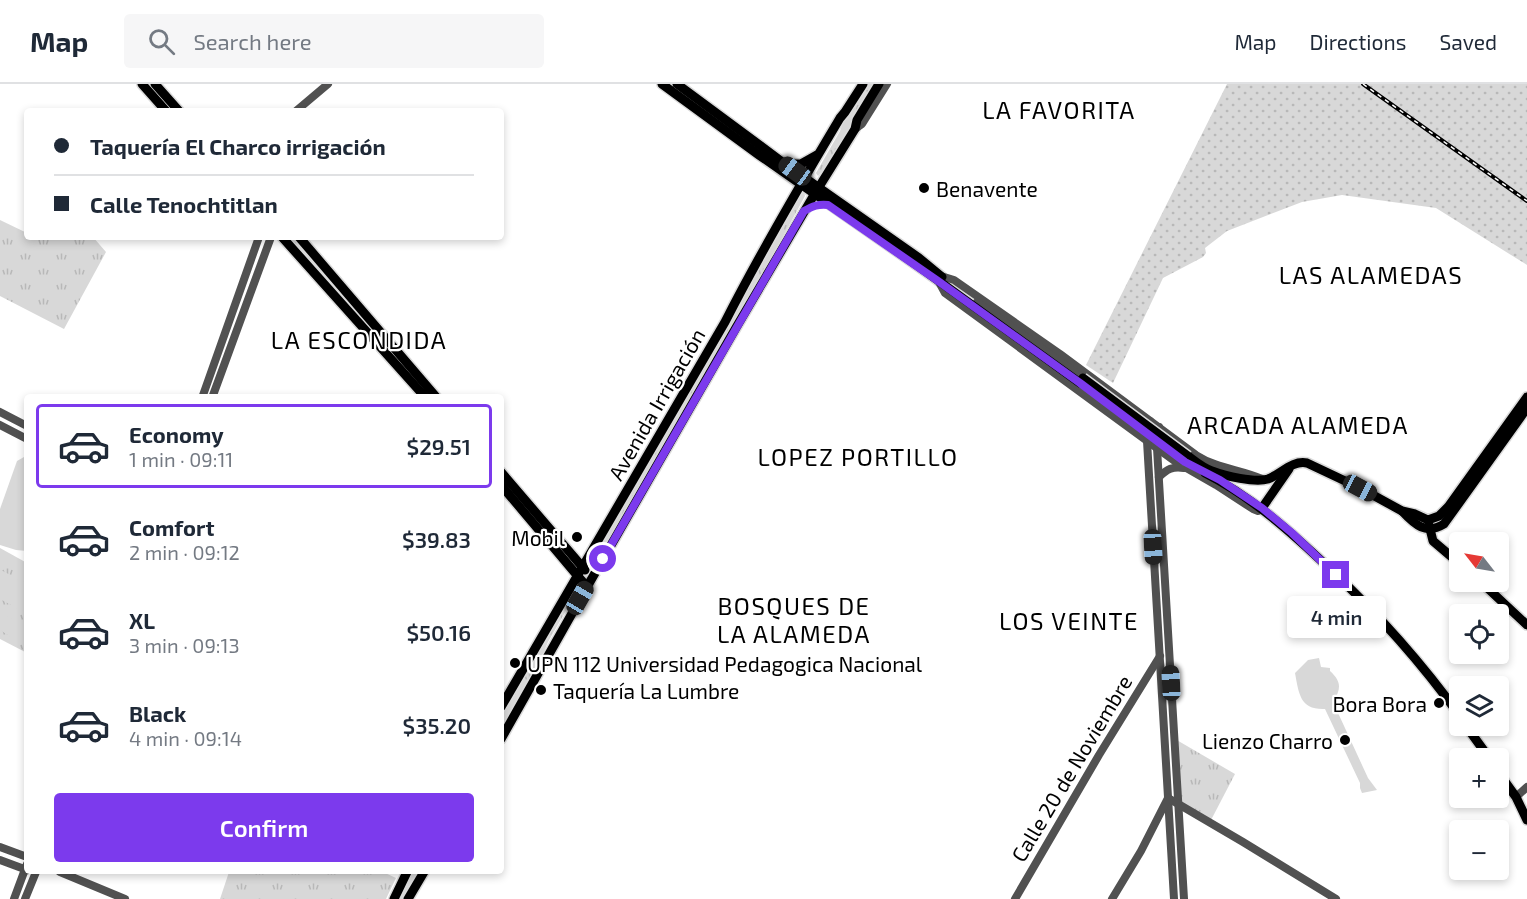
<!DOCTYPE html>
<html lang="en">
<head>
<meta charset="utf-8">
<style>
	:root { --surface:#fff; --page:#f6f6f7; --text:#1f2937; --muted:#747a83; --line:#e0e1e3; --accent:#7c3aed }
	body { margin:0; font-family:"Exo 2",sans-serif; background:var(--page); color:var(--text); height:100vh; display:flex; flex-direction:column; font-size:22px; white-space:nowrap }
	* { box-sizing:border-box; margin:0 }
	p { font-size:20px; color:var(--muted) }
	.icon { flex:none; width:33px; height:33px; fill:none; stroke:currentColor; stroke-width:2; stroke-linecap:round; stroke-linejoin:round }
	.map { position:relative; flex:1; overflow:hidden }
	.details { position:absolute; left:24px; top:310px; width:480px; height:480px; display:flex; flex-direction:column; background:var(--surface); border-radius:6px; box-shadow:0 3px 9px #0003 }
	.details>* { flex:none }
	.hud { position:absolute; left:24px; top:24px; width:480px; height:132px; border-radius:6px; box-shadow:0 3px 9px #0003; display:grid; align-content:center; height:132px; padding:0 30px; background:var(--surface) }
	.needle { width:39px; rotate:301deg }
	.fabs { position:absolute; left:1449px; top:448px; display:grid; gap:12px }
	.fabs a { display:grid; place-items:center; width:60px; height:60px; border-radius:6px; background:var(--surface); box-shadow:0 3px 9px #0003; font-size:30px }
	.end { position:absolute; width:27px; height:27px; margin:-14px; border:8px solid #7c3aed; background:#fff; box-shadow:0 0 0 3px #fff }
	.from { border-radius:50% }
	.bubble { position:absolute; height:42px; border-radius:6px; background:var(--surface); box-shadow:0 3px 9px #0003; font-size:20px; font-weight:600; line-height:42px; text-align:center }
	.car { position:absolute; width:18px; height:36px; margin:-18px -9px; border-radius:8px; box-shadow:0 0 4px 2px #0007; background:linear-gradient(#222 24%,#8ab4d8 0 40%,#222 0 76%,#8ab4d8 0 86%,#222 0) }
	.hud b { display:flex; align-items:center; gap:21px; height:57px; font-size:22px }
	.hud b+b { border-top:2px solid var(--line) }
	.hud i { width:15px; height:15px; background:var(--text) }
	ul { padding:10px 0 0; list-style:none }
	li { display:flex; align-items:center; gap:18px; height:84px; margin:0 12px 9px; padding:0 18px; border:3px solid transparent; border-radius:6px }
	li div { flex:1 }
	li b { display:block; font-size:22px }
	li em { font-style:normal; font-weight:600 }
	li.selected { border-color:var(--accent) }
	li>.icon { width:54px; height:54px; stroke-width:1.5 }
	.primary-button { display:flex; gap:12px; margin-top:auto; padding:12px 30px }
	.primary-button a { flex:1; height:69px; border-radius:6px; background:var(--accent); color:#fff; font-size:24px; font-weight:600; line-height:69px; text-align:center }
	header { display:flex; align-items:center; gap:36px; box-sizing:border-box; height:84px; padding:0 30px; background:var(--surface); border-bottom:2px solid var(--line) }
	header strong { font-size:28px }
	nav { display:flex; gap:33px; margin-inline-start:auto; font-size:21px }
	.search { width:420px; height:54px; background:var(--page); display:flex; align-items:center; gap:15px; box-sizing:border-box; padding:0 21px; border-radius:6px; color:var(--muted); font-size:22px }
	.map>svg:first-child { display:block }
	.grass { fill:url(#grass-dots) }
	.park { fill:url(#park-tufts) }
	.garden { fill:#d8d8d8 }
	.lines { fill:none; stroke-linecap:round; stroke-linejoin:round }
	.primary-casing { stroke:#dbdbdb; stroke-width:12 }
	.tertiary { stroke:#515151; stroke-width:8 }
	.primary { stroke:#000; stroke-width:9 }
	.rail-casing { stroke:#000; stroke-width:4 }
	.rail { stroke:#fff; stroke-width:1.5; stroke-dasharray:4.5; stroke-linecap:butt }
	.primary-bridge-casing { stroke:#dbdbdb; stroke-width:12; stroke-linecap:butt }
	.tertiary-bridge { stroke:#515151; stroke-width:8 }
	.primary-bridge { stroke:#000; stroke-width:9 }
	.route { stroke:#7c3aed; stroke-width:8 }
	.poi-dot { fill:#000; stroke:#fff; stroke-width:2 }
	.labels { text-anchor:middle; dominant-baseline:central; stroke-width:4.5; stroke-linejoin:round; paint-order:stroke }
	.poi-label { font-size:21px; fill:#000; stroke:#fff; text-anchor:start }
	.street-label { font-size:21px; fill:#000; stroke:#fff }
	.quarter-label { font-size:24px; letter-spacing:1.5px; fill:#000; stroke:#fff }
</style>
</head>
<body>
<header>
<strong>Map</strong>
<div class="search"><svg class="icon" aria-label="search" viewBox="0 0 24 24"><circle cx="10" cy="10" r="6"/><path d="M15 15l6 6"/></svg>Search here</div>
<nav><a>Map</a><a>Directions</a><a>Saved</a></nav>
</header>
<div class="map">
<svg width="1527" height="815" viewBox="0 0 1527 815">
	<defs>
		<pattern id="grass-dots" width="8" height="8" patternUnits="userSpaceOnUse" patternTransform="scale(1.5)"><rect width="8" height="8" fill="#d8d8d8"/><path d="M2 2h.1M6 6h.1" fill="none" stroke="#b8b8b8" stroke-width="1.8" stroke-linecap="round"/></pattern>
		<pattern id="park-tufts" width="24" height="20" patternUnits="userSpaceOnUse" patternTransform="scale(1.5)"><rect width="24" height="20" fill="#d8d8d8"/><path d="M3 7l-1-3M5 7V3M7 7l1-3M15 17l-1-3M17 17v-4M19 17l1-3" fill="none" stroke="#b8b8b8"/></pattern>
	</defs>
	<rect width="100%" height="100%" fill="#fff"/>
	<path class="grass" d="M1227 0H1527V181L1436 124 1342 111 1302 118 1227 147 1205 164 1206 169 1203 173 1163 194 1113 299 1086 281Z"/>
	<g class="park">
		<path d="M864 0H878L826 84 818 92 816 89 840 47 846 29Z"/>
		<path d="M804 106 805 112 779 160V164L594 484H591V481L614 437 709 274 763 173 802 107Z"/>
		<path d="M0 136 27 149V153H93L106 168 64 245 0 212Z"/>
		<path d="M287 153H291L319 183 383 256 379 255Z"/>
		<path d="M0 464 27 479V569L0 555Z"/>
		<path d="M570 512 574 513 548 558 540 577 501 646V631Z"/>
		<path d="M1175 655 1235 690 1210 738 1180 720Z"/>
		<path d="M229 788H383L396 794 386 815H220Z"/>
		<path d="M411 788H418L403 815H399Z"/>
	</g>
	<g class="garden">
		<path d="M24 373 27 374V467L16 466 0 461V425L17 377Z"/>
		<path d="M1 486 27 500 26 529 0 515V489Z"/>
		<path d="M0 528 19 539 11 553 0 546Z"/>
		<path d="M1319 574 1321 583 1330 584V587C1342 598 1341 605 1333 618L1368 694 1377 706 1362 709 1360 704V699L1325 625C1300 626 1299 610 1295 589L1308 576Z"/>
	</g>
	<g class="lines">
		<g class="primary-casing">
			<g id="primary">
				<path d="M142 0 166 27"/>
				<path d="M155 0 179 27"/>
				<path d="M662 0 759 71 925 187 1080 299"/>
				<path d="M677 0 785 80 919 174 942 193"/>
				<path d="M786 80H801L817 71"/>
				<path d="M282 153 426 314"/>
				<path d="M299 153 437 314"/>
				<path d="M1188 372C1196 378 1203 384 1212 387 1225 392 1255 399 1268 395 1281 390 1292 376 1307 379L1360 404 1402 427 1415 430 1428 436 1439 432 1448 423 1527 313"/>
				<path d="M501 388 585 486"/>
				<path d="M1205 389C1252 413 1291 448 1329 484 1377 529 1421 578 1460 632"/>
				<path d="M501 401 587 503"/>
				<path d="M1262 424 1289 385"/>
				<path d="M1402 427C1415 441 1426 451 1444 440L1527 324"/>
				<path d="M1429 441 1433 457 1460 480"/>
				<path d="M1481 498 1527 541"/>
				<path d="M501 623 725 238C760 169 800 101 840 34L845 28 863 0"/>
				<path d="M1466 642 1490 675"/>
				<path d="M501 655 587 503 737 242 814 111 855 45 857 36 879 0"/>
				<path d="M1498 688 1516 713 1527 736"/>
				<path d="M394 815 407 788"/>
				<path d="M408 815 424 788"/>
			</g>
		</g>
		<g class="tertiary">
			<path d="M296 27 328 0"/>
			<path d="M855 45 862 40 887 0"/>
			<path d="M941 192 954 196 1060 270 1196 371C1218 385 1239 385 1262 395"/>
			<path d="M939 198 945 209 1176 378 1216 401 1253 425 1258 427 1262 424"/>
			<path d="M977 218 1083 294"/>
			<path d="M202 314 259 153"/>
			<path d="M212 314 271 153"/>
			<path d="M0 328 27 342"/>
			<path d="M1150 337 1147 357 1174 815"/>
			<path d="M0 341 27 355"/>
			<path d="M1159 343 1157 364 1184 815"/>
			<path d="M1159 393C1167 385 1173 382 1184 384"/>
			<path d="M1516 713 1527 703"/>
			<path d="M0 763 27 773"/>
			<path d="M0 776 27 786"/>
			<path d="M60 788 125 815"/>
			<path d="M14 815 27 780"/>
			<path d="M25 815 36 788"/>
			<path d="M1015 815 1099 671 1160 572"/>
			<path d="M1112 815 1141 767 1168 714 1243 758 1336 815"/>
		</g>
		<use href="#primary" class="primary"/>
		<g class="rail-casing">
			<path id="rail" d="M1363 0 1527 117"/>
		</g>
		<use href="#rail" class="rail"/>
		<g class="primary-bridge-casing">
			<path id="primary-bridge" d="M1083 294 1188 372"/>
		</g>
		<path class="tertiary-bridge" d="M1080 299 1185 378"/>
		<use href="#primary-bridge" class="primary-bridge"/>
	</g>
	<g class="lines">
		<path class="route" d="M603 475 804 127C813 122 818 120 828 121L938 197 1080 299 1185 378 1220 396 1262 424 1292 449 1336 491"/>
	</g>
	<g class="poi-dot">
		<circle cx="924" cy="104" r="6"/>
		<circle cx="577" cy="453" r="6"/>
		<circle cx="515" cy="579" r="6"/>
		<circle cx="541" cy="606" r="6"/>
		<circle cx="1439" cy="619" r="6"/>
		<circle cx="1345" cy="656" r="6"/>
	</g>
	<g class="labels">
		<g class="poi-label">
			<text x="936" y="104">Benavente</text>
			<text x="565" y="453" text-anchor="end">Mobil</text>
			<text x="527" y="579">UPN 112 Universidad Pedagogica Nacional</text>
			<text x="553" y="606">Taquería La Lumbre</text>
			<text x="1427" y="619" text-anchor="end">Bora Bora</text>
			<text x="1333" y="656" text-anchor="end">Lienzo Charro</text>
		</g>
		<g class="street-label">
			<text transform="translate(656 320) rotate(-60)">Avenida Irrigación</text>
			<text transform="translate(1071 684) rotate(-59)">Calle 20 de Noviembre</text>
		</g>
		<g class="quarter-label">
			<text x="1059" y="25">LA FAVORITA</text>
			<text x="1371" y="190">LAS ALAMEDAS</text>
			<text x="359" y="255">LA ESCONDIDA</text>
			<text x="1298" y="340">ARCADA ALAMEDA</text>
			<text x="858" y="372">LOPEZ PORTILLO</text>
			<text x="794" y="521">BOSQUES DE<tspan x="794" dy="28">LA ALAMEDA</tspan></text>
			<text x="1069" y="536">LOS VEINTE</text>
		</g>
	</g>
</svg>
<div class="fabs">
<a><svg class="needle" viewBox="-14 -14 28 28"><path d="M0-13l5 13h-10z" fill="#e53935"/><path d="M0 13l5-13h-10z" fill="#747a83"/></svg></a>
<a><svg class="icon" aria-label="locate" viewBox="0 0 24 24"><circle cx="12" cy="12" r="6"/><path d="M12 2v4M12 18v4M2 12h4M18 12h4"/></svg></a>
<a><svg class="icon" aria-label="layers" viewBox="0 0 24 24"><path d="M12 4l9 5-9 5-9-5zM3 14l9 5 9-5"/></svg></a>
<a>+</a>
<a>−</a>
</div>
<i class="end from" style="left:603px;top:475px"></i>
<i class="end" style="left:1336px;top:491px"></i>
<div class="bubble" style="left:1287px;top:512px;width:99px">4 min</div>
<i class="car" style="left:795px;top:87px;rotate:306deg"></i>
<i class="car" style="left:1360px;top:404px;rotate:118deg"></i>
<i class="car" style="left:1153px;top:463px;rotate:177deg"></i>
<i class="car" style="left:580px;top:514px;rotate:30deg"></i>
<i class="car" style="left:1171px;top:599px;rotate:357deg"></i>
<div class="hud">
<b><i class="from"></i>Taquería El Charco irrigación</b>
<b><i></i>Calle Tenochtitlan</b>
</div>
<section class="details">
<ul>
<li class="selected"><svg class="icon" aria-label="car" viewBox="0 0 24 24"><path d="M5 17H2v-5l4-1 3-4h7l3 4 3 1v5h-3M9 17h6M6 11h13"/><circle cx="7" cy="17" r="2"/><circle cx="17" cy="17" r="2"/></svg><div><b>Economy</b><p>1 min · 09:11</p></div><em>$29.51</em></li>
<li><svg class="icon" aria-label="car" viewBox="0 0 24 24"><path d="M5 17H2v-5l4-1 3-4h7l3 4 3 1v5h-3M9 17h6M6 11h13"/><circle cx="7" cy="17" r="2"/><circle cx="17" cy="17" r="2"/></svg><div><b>Comfort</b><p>2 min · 09:12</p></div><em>$39.83</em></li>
<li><svg class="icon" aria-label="car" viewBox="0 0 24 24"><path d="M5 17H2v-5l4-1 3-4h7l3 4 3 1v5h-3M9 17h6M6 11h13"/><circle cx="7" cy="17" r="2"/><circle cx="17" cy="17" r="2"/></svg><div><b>XL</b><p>3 min · 09:13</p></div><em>$50.16</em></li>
<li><svg class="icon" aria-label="car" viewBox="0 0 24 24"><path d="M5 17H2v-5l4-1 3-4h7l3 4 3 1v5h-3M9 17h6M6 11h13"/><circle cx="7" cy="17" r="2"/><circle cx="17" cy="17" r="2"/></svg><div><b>Black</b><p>4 min · 09:14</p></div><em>$35.20</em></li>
</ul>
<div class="primary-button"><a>Confirm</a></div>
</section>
</div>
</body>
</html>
